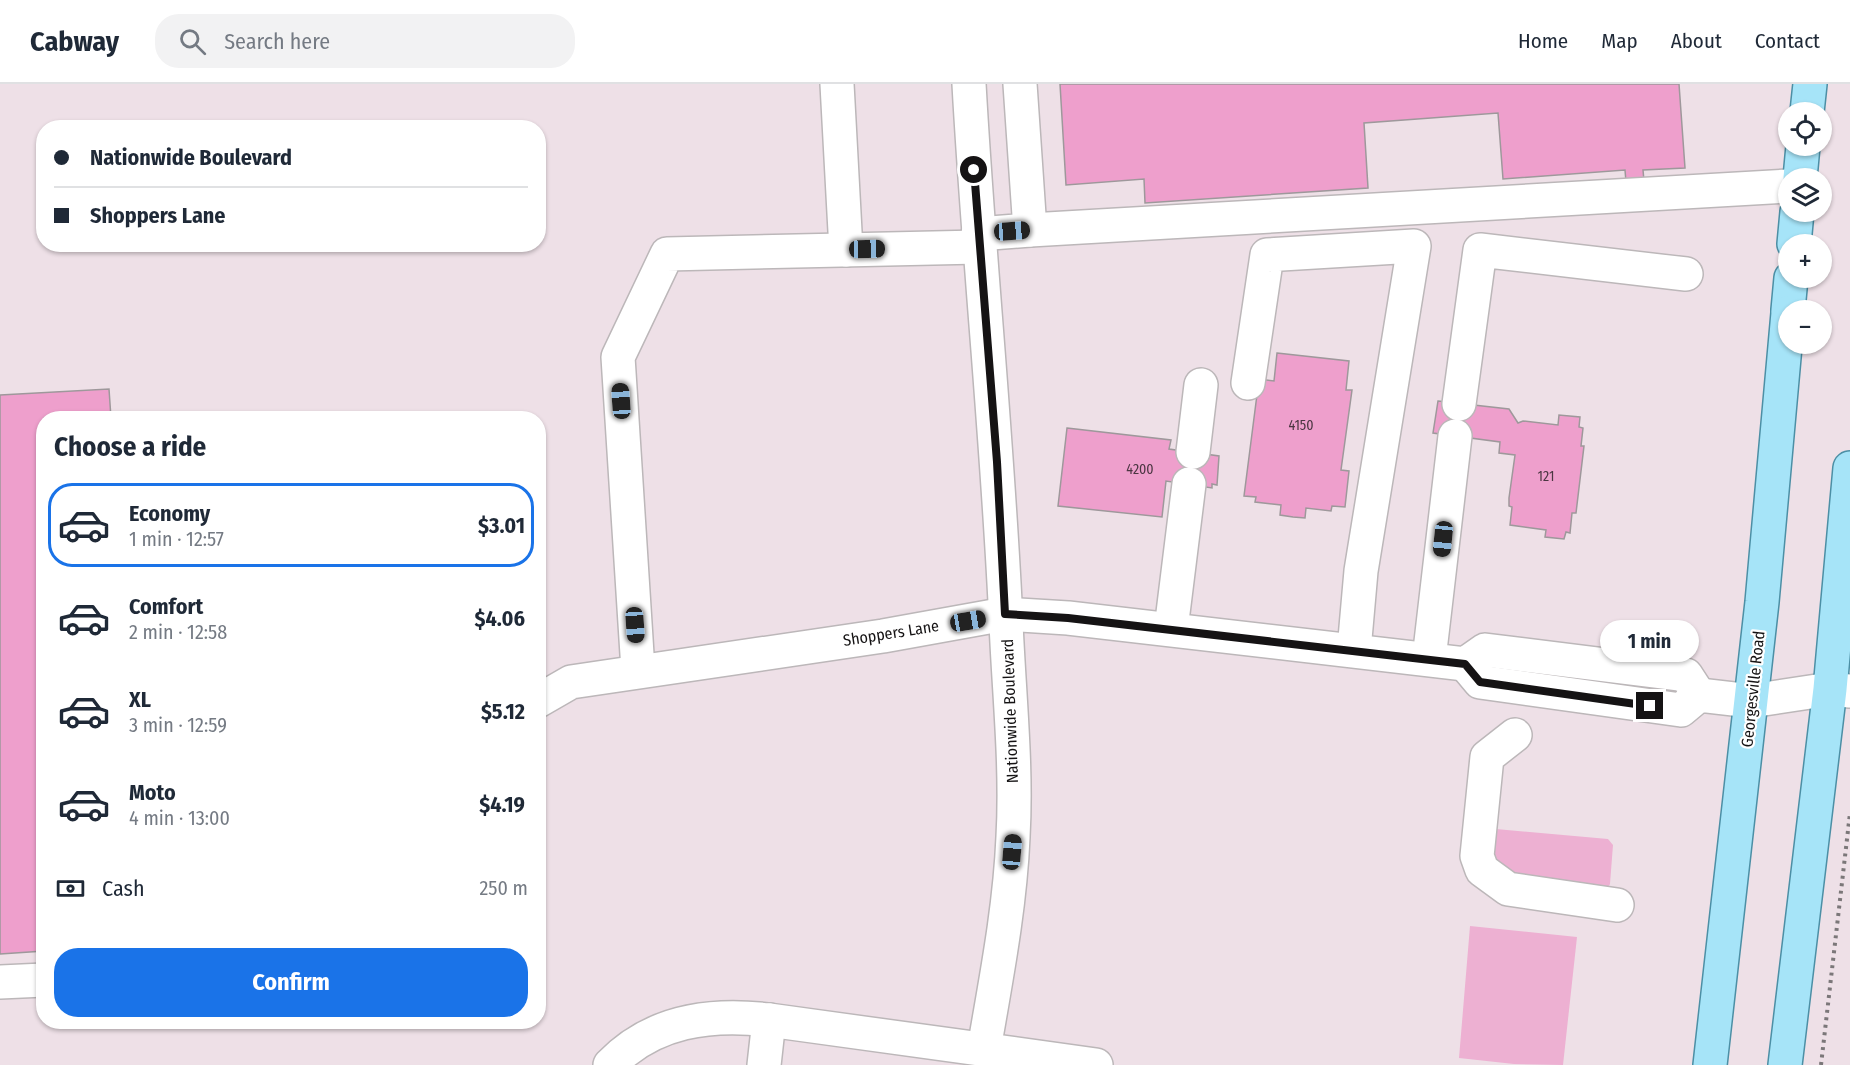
<!DOCTYPE html>
<html lang="en">
<head>
<meta charset="utf-8">
<style>
	:root { --surface:#fff; --page:#f2f2f3; --text:#1f2937; --muted:#747a83; --line:#e0e1e3; --accent:#1a73e8 }
	body { margin:0; font-family:"Fira Sans Condensed",sans-serif; background:var(--page); color:var(--text); height:100vh; display:flex; flex-direction:column; font-size:22px; white-space:nowrap }
	* { box-sizing:border-box; margin:0 }
	p { font-size:20px; color:var(--muted) }
	.icon { flex:none; width:33px; height:33px; fill:none; stroke:currentColor; stroke-width:2; stroke-linecap:round; stroke-linejoin:round }
	.map { position:relative; flex:1; overflow:hidden }
	.side { position:absolute; left:36px; top:327px; width:510px; height:618px; display:flex; flex-direction:column; background:var(--surface); border-radius:24px; box-shadow:0 2px 4px #0004 }
	.side>* { flex:none }
	.top-card { position:absolute; left:36px; top:36px; width:510px; height:132px; border-radius:24px; box-shadow:0 2px 4px #0004; display:grid; align-content:center; height:132px; padding:0 18px; background:var(--surface) }
	.buttons { position:absolute; left:1778px; top:18px; display:grid; gap:12px }
	.buttons a { display:grid; place-items:center; width:54px; height:54px; border-radius:50%; background:var(--surface); box-shadow:0 2px 4px #0004; font-size:30px }
	.end { position:absolute; width:27px; height:27px; margin:-14px; border:8px solid #151314; background:#fff; box-shadow:0 0 0 3px #fff }
	.from { border-radius:50% }
	.bubble { position:absolute; height:42px; border-radius:21px; background:var(--surface); box-shadow:0 2px 4px #0004; font-size:20px; font-weight:700; line-height:42px; text-align:center }
	.car { position:absolute; width:18px; height:36px; margin:-18px -9px; border-radius:8px; box-shadow:0 0 4px 2px #0007; background:linear-gradient(#222 24%,#8ab4d8 0 40%,#222 0 76%,#8ab4d8 0 86%,#222 0) }
	.top-card b { display:flex; align-items:center; gap:21px; height:57px; font-size:22px }
	.top-card b+b { border-top:2px solid var(--line) }
	.top-card i { width:15px; height:15px; background:var(--text) }
	ul { padding:0; list-style:none }
	li { display:flex; align-items:center; gap:18px; height:84px; margin:0 12px 9px; padding:0 6px; border:3px solid transparent; border-radius:24px }
	li div { flex:1 }
	li b { display:block; font-size:22px }
	li em { font-style:normal; font-weight:700 }
	li.current { border-color:var(--accent) }
	li>.icon { width:54px; height:54px; stroke-width:1.5 }
	h2 { padding:0 18px; font-size:27px; line-height:72px }
	.pay { display:flex; align-items:center; gap:15px; height:66px; padding:0 18px; font-size:22px }
	.pay p { margin-inline-start:auto }
	.action { display:flex; gap:12px; margin-top:auto; padding:12px 18px }
	.action a { flex:1; height:69px; border-radius:24px; background:var(--accent); color:#fff; font-size:24px; font-weight:700; line-height:69px; text-align:center }
	header { display:flex; align-items:center; gap:36px; box-sizing:border-box; height:84px; padding:0 30px; background:var(--surface); border-bottom:2px solid var(--line) }
	header strong { font-size:28px }
	nav { display:flex; gap:33px; margin-inline-start:auto; font-size:21px }
	.search { width:420px; height:54px; background:var(--page); display:flex; align-items:center; gap:15px; box-sizing:border-box; padding:0 21px; border-radius:24px; color:var(--muted); font-size:22px }
	.map>svg:first-child { display:block }
	.built { fill:#eee0e7; fill-rule:evenodd }
	.green { fill:#edb0d2 }
	.building { fill:#ee9fcc; stroke:#9e989b; stroke-width:1.5 }
	.lines { fill:none; stroke-linecap:round; stroke-linejoin:round }
	.minor-casing { stroke:#bcb7b9; stroke-width:36 }
	.major-casing { stroke:#4c8fa5; stroke-width:36 }
	.path { stroke:#7b7779; stroke-width:4; stroke-dasharray:3 4.5; stroke-linecap:butt }
	.minor { stroke:#fff; stroke-width:33 }
	.major { stroke:#a6e4f8; stroke-width:33 }
	.route { stroke:#151314; stroke-width:8 }
	.labels { text-anchor:middle; dominant-baseline:central; stroke-width:4.5; stroke-linejoin:round; paint-order:stroke }
	.number-label { font-size:14px; fill:#4b3642 }
	.street-label { font-size:16px; fill:#151314; stroke:#fff }
</style>
</head>
<body>
<header>
<strong>Cabway</strong>
<div class="search"><svg class="icon" aria-label="search" viewBox="0 0 24 24"><circle cx="10" cy="10" r="6"/><path d="M15 15l6 6"/></svg>Search here</div>
<nav><a>Home</a><a>Map</a><a>About</a><a>Contact</a></nav>
</header>
<div class="map">
<svg width="1850" height="981" viewBox="0 0 1850 981">
	<rect width="100%" height="100%" fill="#f6f0f3"/>
	<path class="built" d="M0 0H1850V981H0ZM1788 28H1821V62H1788ZM44 44H538V160H44ZM1788 94H1821V128H1788ZM1788 160H1821V194H1788ZM1788 226H1821V260H1788ZM44 334H538V938H44Z"/>
	<g class="green">
		<path d="M1485 744 1608 755 1613 761 1610 800 1606 808 1515 799 1496 777Z"/>
		<path d="M1470 842 1577 853 1563 981 1514 980 1459 974Z"/>
	</g>
	<g class="building">
		<path d="M1060 0H1679L1685 84 1643 86 1644 97 1626 98 1625 86 1503 95 1498 29 1364 39 1368 104 1145 119 1144 95 1066 101Z"/>
		<path d="M1277 269 1349 277 1346 306H1352L1341 386 1349 387 1345 423 1332 422 1331 427 1306 424 1305 434 1293 433 1280 431 1281 421 1255 418 1256 413 1244 412 1259 295 1274 297Z"/>
		<path d="M109 305 111 334H44V867L0 870V311Z"/>
		<path d="M1438 317 1509 325 1518 339 1523 337 1558 341 1559 331 1580 333 1579 343 1583 344 1581 362H1584L1576 429H1572L1570 449 1566 448 1564 455 1545 453 1546 446 1510 441 1512 423 1509 422V414L1515 371 1499 369 1500 358 1433 349Z"/>
		<path d="M1067 344 1171 356 1169 365 1219 372 1217 401 1212 400V404L1166 397 1162 433 1058 422Z"/>
	</g>
	<g class="lines">
		<g class="minor-casing">
			<g id="minor">
				<path d="M837 0 846 166"/>
				<path d="M969 0C979 180 998 359 1006 539 1009 610 1017 682 1013 753 1010 824 996 895 984 965"/>
				<path d="M1030 146 1788 102"/>
				<path d="M978 150 1030 146 1020 0"/>
				<path d="M1248 299 1267 171 1414 162 1361 487 1354 566"/>
				<path d="M1459 320 1480 166 1686 190"/>
				<path d="M1193 368 1201 301"/>
				<path d="M1171 545 1189 400"/>
				<path d="M1429 575 1455 352"/>
				<path d="M1465 580 1480 598 1681 626 1699 611 1751 617 1830 605 1850 607"/>
				<path d="M638 586 618 273 667 170 979 163"/>
				<path d="M538 617 571 598 883 552 1005 530 1068 534 1465 580 1485 566 1686 591 1699 611"/>
				<path d="M1515 651 1487 673 1477 772 1482 786 1508 805 1617 821"/>
				<path d="M0 898 44 896"/>
				<path d="M610 981C653 936 711 929 769 936L1096 981"/>
				<path d="M764 981 769 936"/>
			</g>
		</g>
		<g class="major-casing">
			<g id="major">
				<path d="M1807 28 1810 0"/>
				<path d="M1800 94 1803 62"/>
				<path d="M1794 160 1797 128"/>
				<path d="M1788 226 1791 194"/>
				<path d="M1710 981 1762 518 1788 229"/>
				<path d="M1785 981 1830 605 1850 384"/>
			</g>
		</g>
		<path class="path" d="M1821 981 1850 729"/>
		<use href="#minor" class="minor"/>
		<use href="#major" class="major"/>
	</g>
	<g class="lines">
		<path class="route" d="M974 86 997 378 1005 530 1068 534 1465 580 1480 598 1650 622"/>
	</g>
	<g class="labels">
		<g class="number-label">
			<text x="1301" y="341">4150</text>
			<text x="1140" y="385">4200</text>
			<text x="1546" y="392">121</text>
		</g>
		<g class="street-label">
			<text transform="translate(891 549) rotate(-9)">Shoppers Lane</text>
			<text transform="translate(1753 605) rotate(-84)">Georgesville Road</text>
			<text transform="translate(1010 627) rotate(-92)">Nationwide Boulevard</text>
		</g>
	</g>
</svg>
<div class="buttons">
<a><svg class="icon" aria-label="locate" viewBox="0 0 24 24"><circle cx="12" cy="12" r="6"/><path d="M12 2v4M12 18v4M2 12h4M18 12h4"/></svg></a>
<a><svg class="icon" aria-label="layers" viewBox="0 0 24 24"><path d="M12 4l9 5-9 5-9-5zM3 14l9 5 9-5"/></svg></a>
<a>+</a>
<a>−</a>
</div>
<i class="end from" style="left:974px;top:86px"></i>
<i class="end" style="left:1650px;top:622px"></i>
<div class="bubble" style="left:1600px;top:536px;width:99px">1 min</div>
<i class="car" style="left:1012px;top:147px;rotate:86deg"></i>
<i class="car" style="left:867px;top:165px;rotate:89deg"></i>
<i class="car" style="left:621px;top:317px;rotate:356deg"></i>
<i class="car" style="left:1443px;top:455px;rotate:186deg"></i>
<i class="car" style="left:968px;top:537px;rotate:80deg"></i>
<i class="car" style="left:635px;top:541px;rotate:176deg"></i>
<i class="car" style="left:1012px;top:768px;rotate:5deg"></i>
<div class="top-card">
<b><i class="from"></i>Nationwide Boulevard</b>
<b><i></i>Shoppers Lane</b>
</div>
<section class="side">
<h2>Choose a ride</h2>
<ul>
<li class="current"><svg class="icon" aria-label="car" viewBox="0 0 24 24"><path d="M5 17H2v-5l4-1 3-4h7l3 4 3 1v5h-3M9 17h6M6 11h13"/><circle cx="7" cy="17" r="2"/><circle cx="17" cy="17" r="2"/></svg><div><b>Economy</b><p>1 min · 12:57</p></div><em>$3.01</em></li>
<li><svg class="icon" aria-label="car" viewBox="0 0 24 24"><path d="M5 17H2v-5l4-1 3-4h7l3 4 3 1v5h-3M9 17h6M6 11h13"/><circle cx="7" cy="17" r="2"/><circle cx="17" cy="17" r="2"/></svg><div><b>Comfort</b><p>2 min · 12:58</p></div><em>$4.06</em></li>
<li><svg class="icon" aria-label="car" viewBox="0 0 24 24"><path d="M5 17H2v-5l4-1 3-4h7l3 4 3 1v5h-3M9 17h6M6 11h13"/><circle cx="7" cy="17" r="2"/><circle cx="17" cy="17" r="2"/></svg><div><b>XL</b><p>3 min · 12:59</p></div><em>$5.12</em></li>
<li><svg class="icon" aria-label="car" viewBox="0 0 24 24"><path d="M5 17H2v-5l4-1 3-4h7l3 4 3 1v5h-3M9 17h6M6 11h13"/><circle cx="7" cy="17" r="2"/><circle cx="17" cy="17" r="2"/></svg><div><b>Moto</b><p>4 min · 13:00</p></div><em>$4.19</em></li>
</ul>
<div class="pay"><svg class="icon" aria-label="cash" viewBox="0 0 24 24"><path d="M3 7h18v10H3z"/><circle cx="12" cy="12" r="2"/></svg>Cash<p>250 m</p></div>
<div class="action"><a>Confirm</a></div>
</section>
</div>
</body>
</html>
